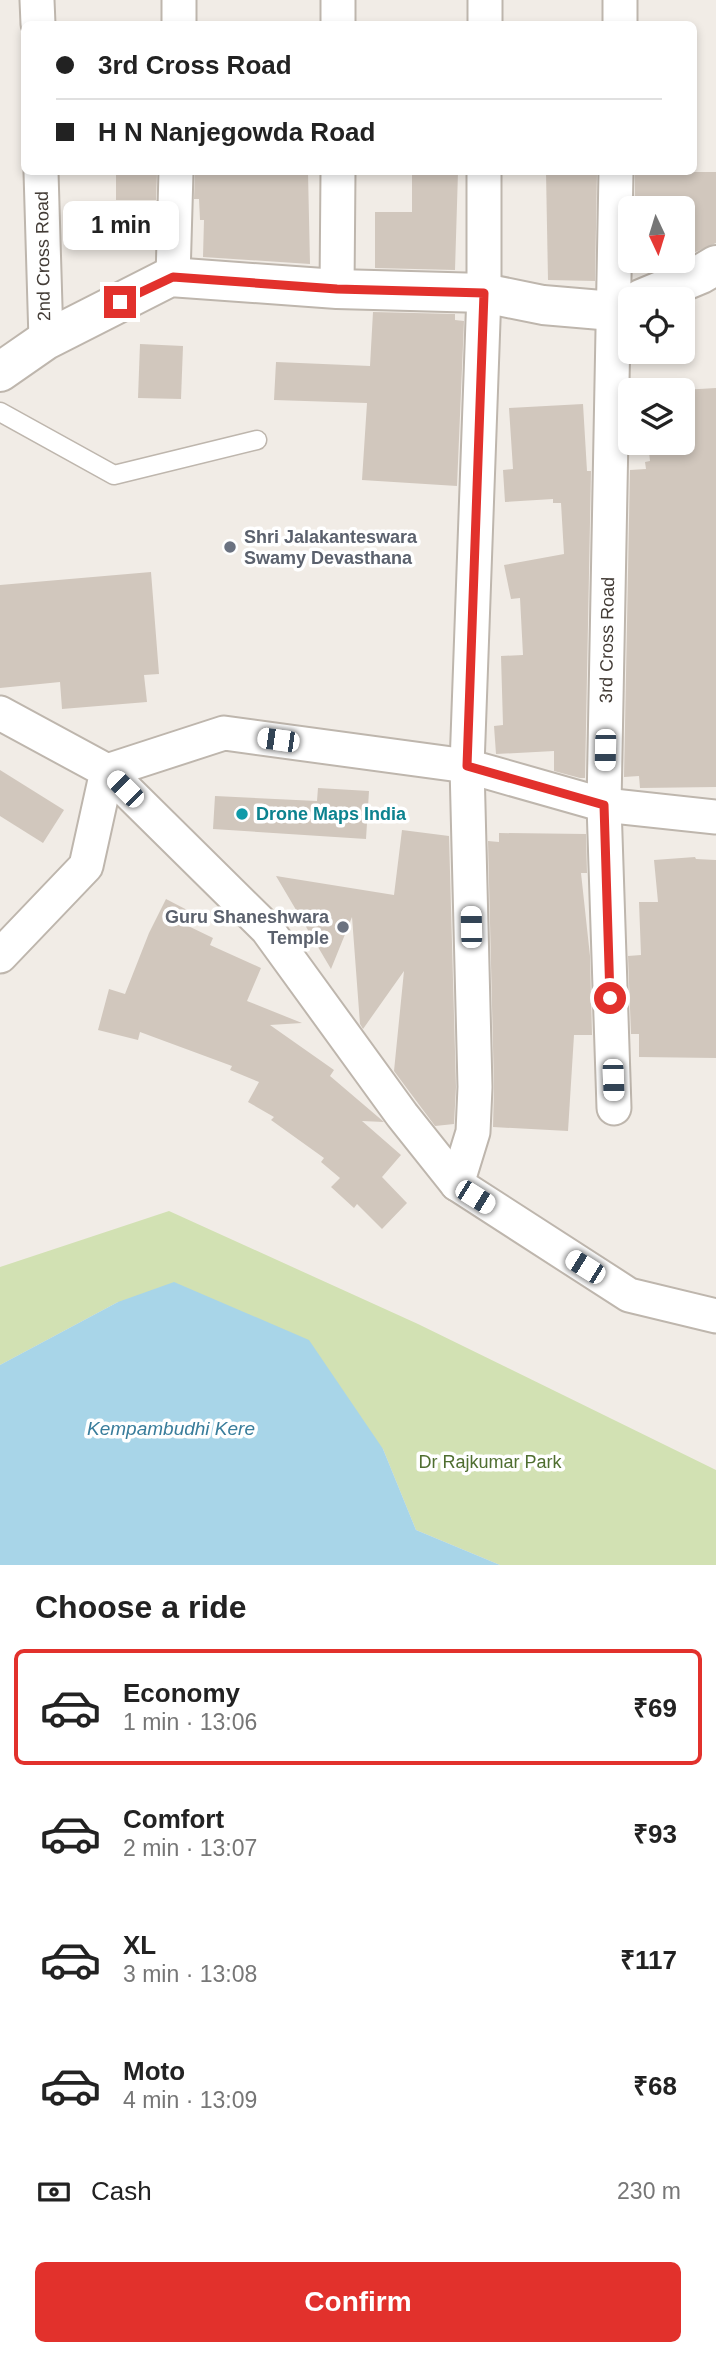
<!DOCTYPE html>
<html lang="en">
<head>
<meta charset="utf-8">
<style>
	:root { --surface:#fff; --page:#f2f2f2; --text:#222; --muted:#767676; --line:#e0e0e0; --accent:#e2312c }
	body { margin:0; font-family:Arial,sans-serif; background:var(--page); color:var(--text); height:100vh; display:flex; flex-direction:column; font-size:26px; white-space:nowrap }
	* { box-sizing:border-box; margin:0 }
	p { font-size:23px; color:var(--muted) }
	.icon { flex:none; width:38px; height:38px; fill:none; stroke:currentColor; stroke-width:2; stroke-linecap:round; stroke-linejoin:round }
	.map { position:relative; height:1565px; overflow:hidden }
	.sheet { display:flex; flex-direction:column; background:var(--surface); flex:1 }
	.sheet>* { flex:none }
	.hud { position:absolute; left:21px; top:21px; width:676px; height:154px; border-radius:10px; box-shadow:0 4px 10px #0003; display:grid; align-content:center; height:154px; padding:0 35px; background:var(--surface) }
	.needle { width:46px; rotate:176deg }
	.buttons { position:absolute; left:618px; top:196px; display:grid; gap:14px }
	.buttons a { display:grid; place-items:center; width:77px; height:77px; border-radius:10px; background:var(--surface); box-shadow:0 4px 10px #0003; font-size:35px }
	.end { position:absolute; width:32px; height:32px; margin:-16px; border:9px solid #e2312c; background:#fff; box-shadow:0 0 0 4px #fff }
	.from { border-radius:50% }
	.bubble { position:absolute; height:49px; border-radius:10px; background:var(--surface); box-shadow:0 4px 10px #0003; font-size:23px; font-weight:700; line-height:49px; text-align:center }
	.car { position:absolute; width:21px; height:42px; margin:-21px -10px; border-radius:9px; box-shadow:0 0 5px 2px #0007; background:linear-gradient(#fff 24%,#345 0 40%,#fff 0 76%,#345 0 86%,#fff 0) }
	.hud b { display:flex; align-items:center; gap:24px; height:66px; font-size:26px }
	.hud b+b { border-top:2px solid var(--line) }
	.hud i { width:18px; height:18px; background:var(--text) }
	ul { padding:0; list-style:none }
	li { display:flex; align-items:center; gap:21px; height:116px; margin:0 14px 10px; padding:0 21px; border:4px solid transparent; border-radius:10px }
	li div { flex:1 }
	li b { display:block; font-size:26px }
	li em { font-style:normal; font-weight:700 }
	li.selected { border-color:var(--accent) }
	li>.icon { width:63px; height:63px; stroke-width:1.5 }
	h2 { padding:0 35px; font-size:32px; line-height:84px }
	.pay { display:flex; align-items:center; gap:18px; height:77px; padding:0 35px; font-size:26px }
	.pay p { margin-inline-start:auto }
	.primary-button { display:flex; gap:14px; margin-top:auto; padding:14px 35px }
	.primary-button a { flex:1; height:80px; border-radius:10px; background:var(--accent); color:#fff; font-size:28px; font-weight:700; line-height:80px; text-align:center }
	.map>svg:first-child { display:block }
	.green { fill:#d2e1b3 }
	.water { fill:#a8d5e8 }
	.building { fill:#d1c7bd }
	.lines { fill:none; stroke-linecap:round; stroke-linejoin:round }
	.service-casing { stroke:#beb6ad; stroke-width:21 }
	.minor-casing { stroke:#beb6ad; stroke-width:37 }
	.tertiary-casing { stroke:#beb6ad; stroke-width:42 }
	.service { stroke:#fff; stroke-width:18 }
	.minor { stroke:#fff; stroke-width:33 }
	.tertiary { stroke:#fff; stroke-width:38 }
	.route { stroke:#e2312c; stroke-width:9 }
	.worship-dot { fill:#6b7280; stroke:#fff; stroke-width:2.5 }
	.culture-dot { fill:#0f9aa8; stroke:#fff; stroke-width:2.5 }
	.labels { text-anchor:middle; dominant-baseline:central; stroke-width:7; stroke-linejoin:round; paint-order:stroke }
	.street-label { font-size:18px; fill:#433c36; stroke:#fff }
	.worship-label { font-size:18px; font-weight:bold; fill:#5b616d; stroke:#fff; text-anchor:start }
	.culture-label { font-size:18px; font-weight:bold; fill:#0d838f; stroke:#fff; text-anchor:start }
	.park-label { font-size:18px; fill:#4f6e30; stroke:#fff }
	.water-label { font-size:19px; font-style:italic; fill:#397d9b; stroke:#fff }
</style>
</head>
<body>
<div class="map">
<svg width="716" height="1565" viewBox="0 0 716 1565">
	<rect width="100%" height="100%" fill="#f1ece6"/>
	<path class="green" d="M169 1211 418 1324 716 1470V1565H500L416 1530 383 1449 118 1302 0 1365V1267Z"/>
	<path class="water" d="M174 1282 309 1340 383 1449 416 1530 500 1565H0V1365L118 1302Z"/>
	<g class="building">
		<path d="M195 172H308L310 264 203 257 204 220H200L199 199H194Z"/>
		<path d="M412 172H458L455 270 375 268V212H412Z"/>
		<path d="M546 172H597L595 281 548 280Z"/>
		<path d="M635 172H716V243L682 258V207L635 206Z"/>
		<path d="M116 173H157L156 200H116Z"/>
		<path d="M373 312 455 314V320L464 321 457 486 362 480 367 403 274 400 276 362 370 366Z"/>
		<path d="M140 344 183 346 181 399 138 398Z"/>
		<path d="M716 388V787L640 788 639 776 624 777 630 470 646 469 645 462 650 461 648 443H682V390Z"/>
		<path d="M583 404 587 471H591L585 778H580L554 771V751L496 754 494 726 503 725 501 656 523 655 520 598 511 599 504 565 564 554 561 503H553V499L505 502 503 470 513 469 509 408Z"/>
		<path d="M151 572 159 674 144 675 147 702 62 709 60 682 0 688V585Z"/>
		<path d="M0 770 64 810 43 843 0 816Z"/>
		<path d="M318 788 369 791 366 839 213 829 215 796 317 801Z"/>
		<path d="M402 830 449 836 456 1087 454 1124 435 1126 394 1071 404 971 363 1029 360 1024 352 917 331 969 276 876 394 895Z"/>
		<path d="M499 833 586 834 587 873H581L590 956 592 1035H574L568 1131 493 1127 494 1087 488 841 499 842Z"/>
		<path d="M695 857 696 859 716 860V1058L639 1057V1034H631L628 956 641 955 639 902H658L654 860Z"/>
		<path d="M166 899 191 912 184 924 213 938 210 945 261 968 247 1001 302 1023 270 1025 334 1070 330 1076 384 1122 362 1121 401 1155 382 1177 407 1203 382 1229 357 1204 354 1208 331 1187 340 1178 321 1162 324 1158 271 1120 274 1117 248 1102 259 1082 230 1070 232 1066 140 1032 138 1040 98 1030 109 989 125 994 149 933Z"/>
	</g>
	<g class="lines">
		<g class="service-casing">
			<path id="service" d="M0 412 114 475 257 440"/>
		</g>
		<g class="minor-casing">
			<g id="minor">
				<path d="M37 0 38 24"/>
				<path d="M179 24V0"/>
				<path d="M338 24V0"/>
				<path d="M485 24V0"/>
				<path d="M620 24V0"/>
				<path d="M41 172 46 340"/>
				<path d="M484 172V293L467 766 475 1087 473 1132 457 1184 629 1295 716 1316"/>
				<path d="M173 277 176 172"/>
				<path d="M337 289 338 172"/>
				<path d="M0 713 107 771 86 866 0 956"/>
				<path d="M614 1108 604 805 616 172"/>
				<path d="M457 1184 402 1115 267 929 107 771 224 733 467 766 604 805 716 817"/>
			</g>
		</g>
		<g class="tertiary-casing">
			<g id="tertiary">
				<path d="M641 299 701 274 716 265"/>
				<path d="M0 372 46 340 170 277 337 289 484 293 543 305 613 311 630 304"/>
			</g>
		</g>
		<use href="#service" class="service"/>
		<use href="#minor" class="minor"/>
		<use href="#tertiary" class="tertiary"/>
	</g>
	<g class="lines">
		<path class="route" d="M120 302 173 277 337 289 484 293 467 766 604 805 610 998"/>
	</g>
	<g class="worship-dot">
		<circle cx="230" cy="547" r="7"/>
		<circle cx="343" cy="927" r="7"/>
	</g>
	<circle class="culture-dot" cx="242" cy="814" r="7"/>
	<g class="labels">
		<g class="street-label">
			<text transform="translate(43 256) rotate(-91)">2nd Cross Road</text>
			<text transform="translate(607 640) rotate(-89)">3rd Cross Road</text>
		</g>
		<g class="worship-label">
			<text x="244" y="537">Shri Jalakanteswara<tspan x="244" dy="21">Swamy Devasthana</tspan></text>
			<text x="329" y="917" text-anchor="end">Guru Shaneshwara<tspan x="329" dy="21">Temple</tspan></text>
		</g>
		<g class="culture-label">
			<text x="256" y="814">Drone Maps India</text>
		</g>
		<g class="park-label">
			<text x="490" y="1462">Dr Rajkumar Park</text>
		</g>
		<g class="water-label">
			<text x="171" y="1428">Kempambudhi Kere</text>
		</g>
	</g>
</svg>
<div class="buttons">
<a><svg class="needle" viewBox="-14 -14 28 28"><path d="M0-13l5 13h-10z" fill="#e53935"/><path d="M0 13l5-13h-10z" fill="#767676"/></svg></a>
<a><svg class="icon" aria-label="locate" viewBox="0 0 24 24"><circle cx="12" cy="12" r="6"/><path d="M12 2v4M12 18v4M2 12h4M18 12h4"/></svg></a>
<a><svg class="icon" aria-label="layers" viewBox="0 0 24 24"><path d="M12 4l9 5-9 5-9-5zM3 14l9 5 9-5"/></svg></a>
</div>
<i class="end from" style="left:610px;top:998px"></i>
<i class="end" style="left:120px;top:302px"></i>
<div class="bubble" style="left:63px;top:201px;width:116px">1 min</div>
<i class="car" style="left:278px;top:740px;rotate:278deg"></i>
<i class="car" style="left:605px;top:750px;rotate:181deg"></i>
<i class="car" style="left:125px;top:789px;rotate:315deg"></i>
<i class="car" style="left:471px;top:927px;rotate:359deg"></i>
<i class="car" style="left:613px;top:1080px;rotate:178deg"></i>
<i class="car" style="left:475px;top:1197px;rotate:122deg"></i>
<i class="car" style="left:585px;top:1267px;rotate:302deg"></i>
<div class="hud">
<b><i class="from"></i>3rd Cross Road</b>
<b><i></i>H N Nanjegowda Road</b>
</div>
</div>
<section class="sheet">
<h2>Choose a ride</h2>
<ul>
<li class="selected"><svg class="icon" aria-label="car" viewBox="0 0 24 24"><path d="M5 17H2v-5l4-1 3-4h7l3 4 3 1v5h-3M9 17h6M6 11h13"/><circle cx="7" cy="17" r="2"/><circle cx="17" cy="17" r="2"/></svg><div><b>Economy</b><p>1 min · 13:06</p></div><em>₹69</em></li>
<li><svg class="icon" aria-label="car" viewBox="0 0 24 24"><path d="M5 17H2v-5l4-1 3-4h7l3 4 3 1v5h-3M9 17h6M6 11h13"/><circle cx="7" cy="17" r="2"/><circle cx="17" cy="17" r="2"/></svg><div><b>Comfort</b><p>2 min · 13:07</p></div><em>₹93</em></li>
<li><svg class="icon" aria-label="car" viewBox="0 0 24 24"><path d="M5 17H2v-5l4-1 3-4h7l3 4 3 1v5h-3M9 17h6M6 11h13"/><circle cx="7" cy="17" r="2"/><circle cx="17" cy="17" r="2"/></svg><div><b>XL</b><p>3 min · 13:08</p></div><em>₹117</em></li>
<li><svg class="icon" aria-label="car" viewBox="0 0 24 24"><path d="M5 17H2v-5l4-1 3-4h7l3 4 3 1v5h-3M9 17h6M6 11h13"/><circle cx="7" cy="17" r="2"/><circle cx="17" cy="17" r="2"/></svg><div><b>Moto</b><p>4 min · 13:09</p></div><em>₹68</em></li>
</ul>
<div class="pay"><svg class="icon" aria-label="cash" viewBox="0 0 24 24"><path d="M3 7h18v10H3z"/><circle cx="12" cy="12" r="2"/></svg>Cash<p>230 m</p></div>
<div class="primary-button"><a>Confirm</a></div>
</section>
</body>
</html>
